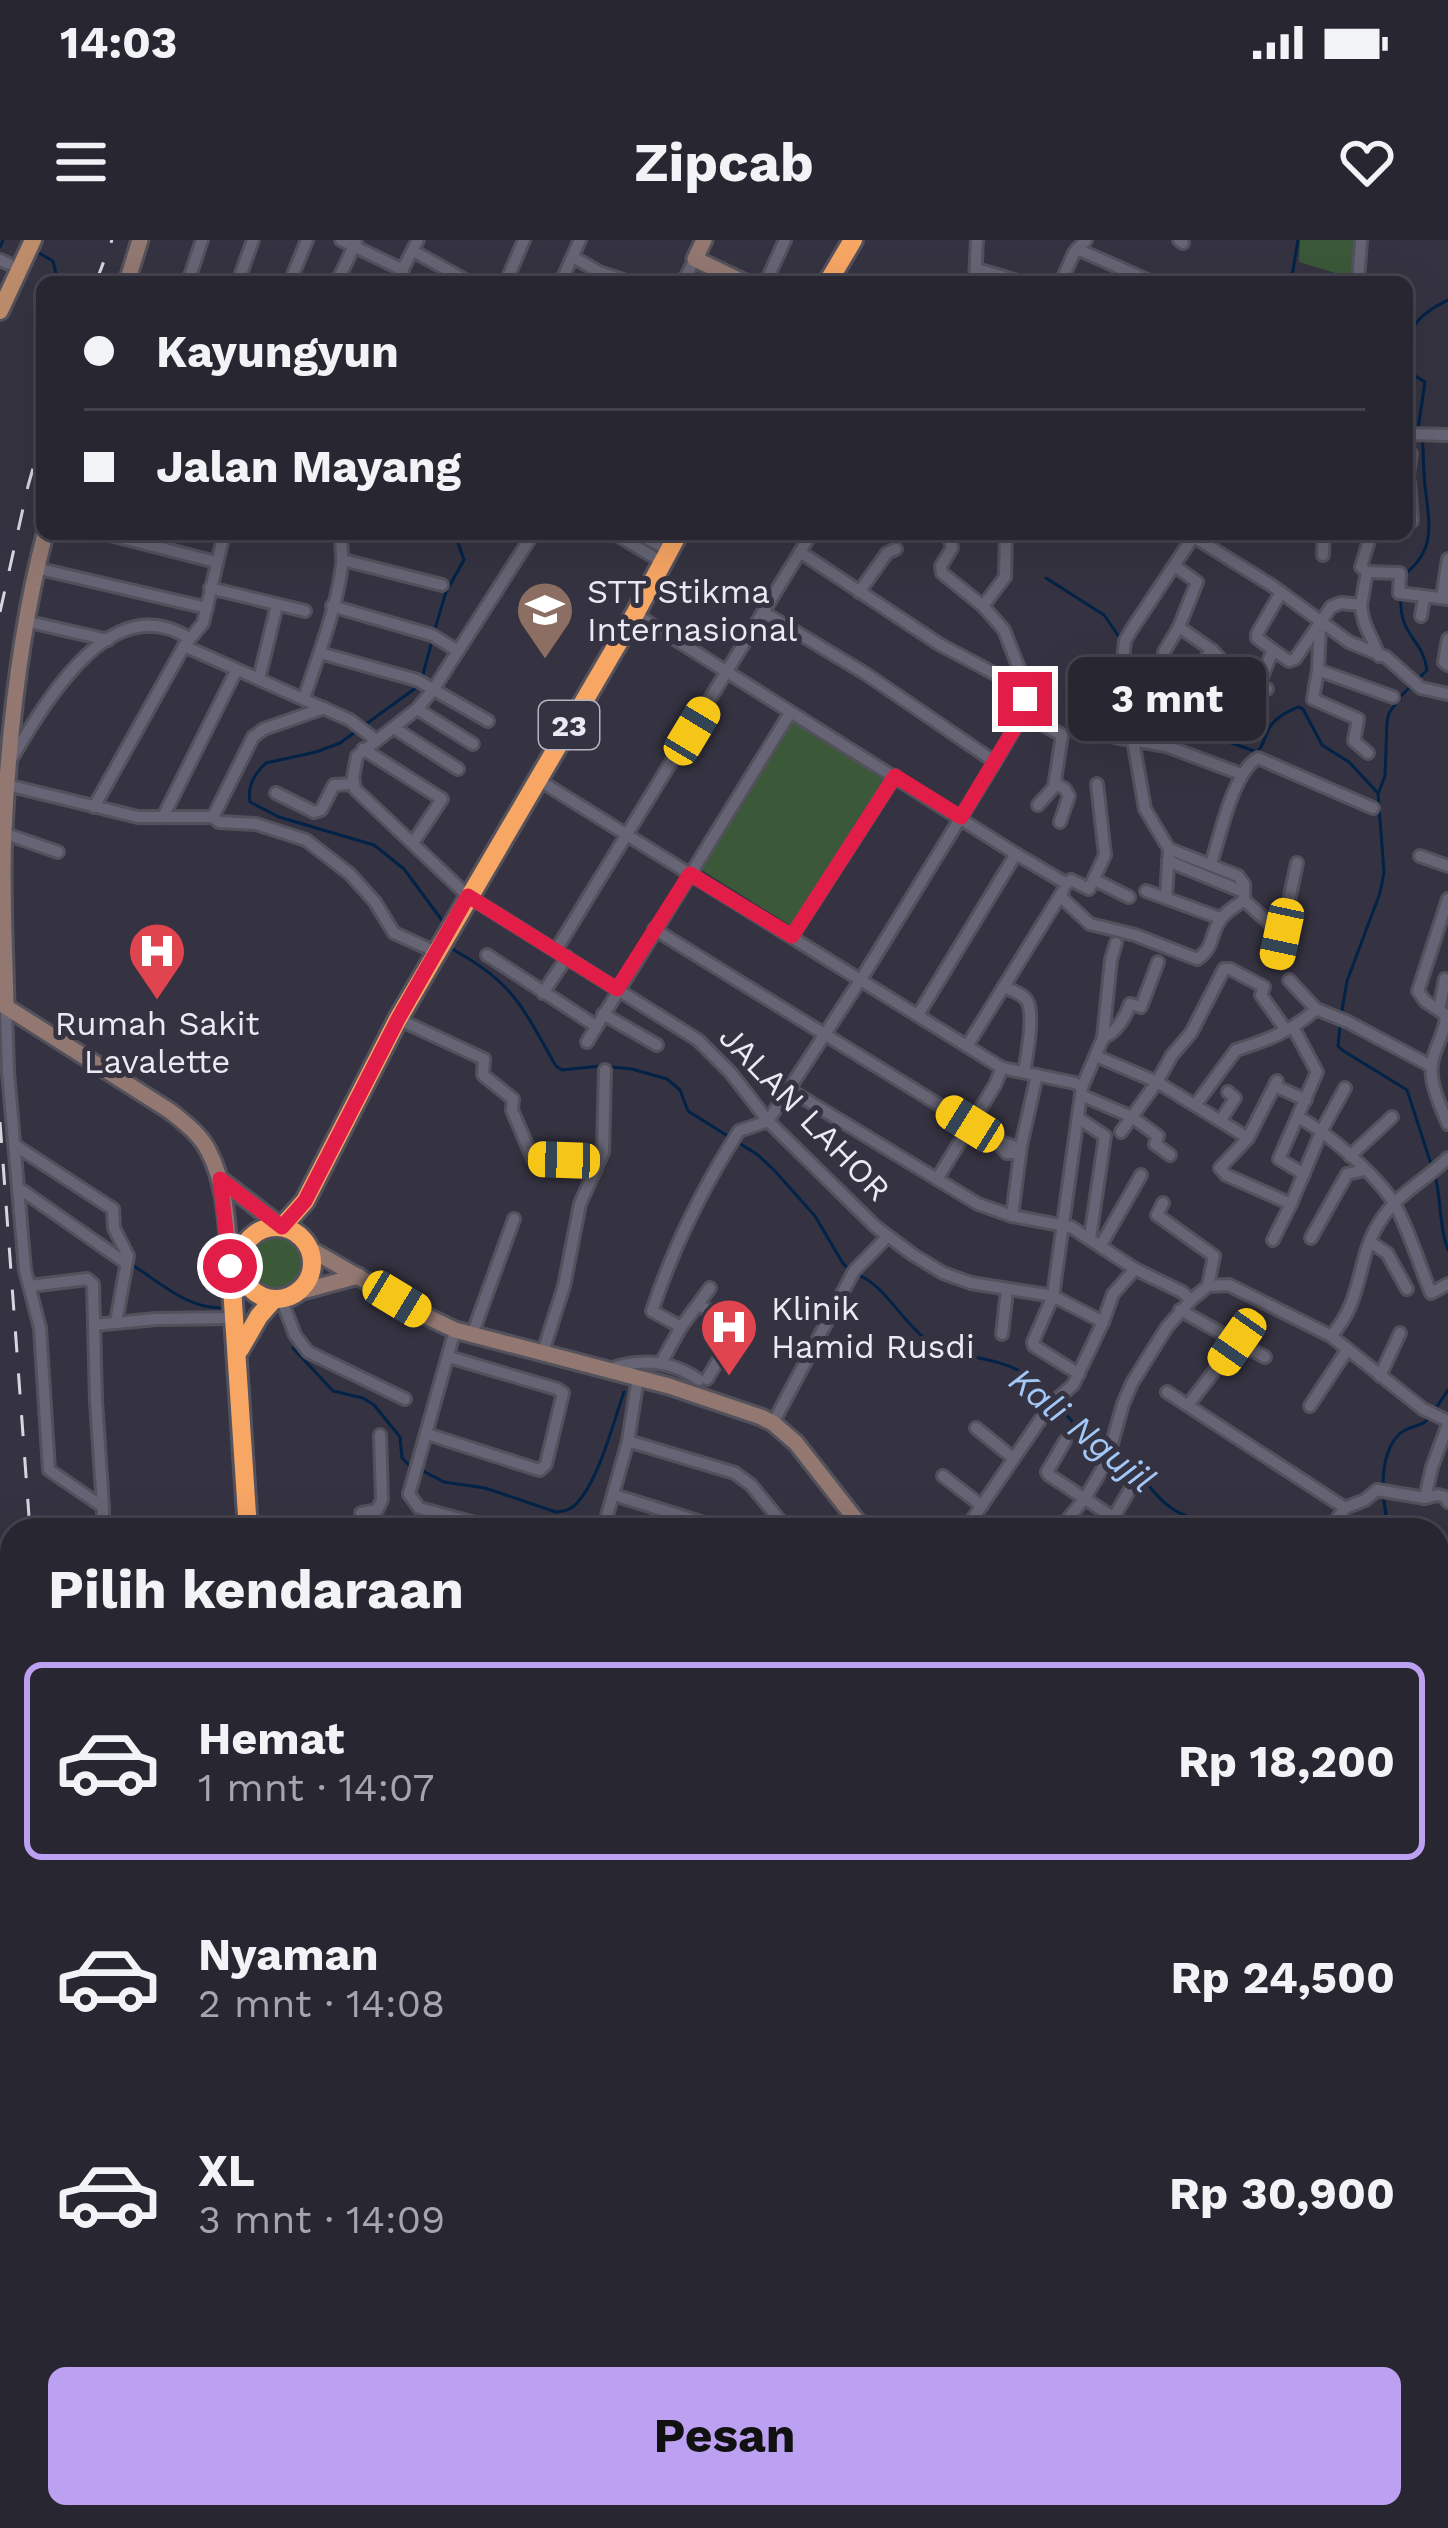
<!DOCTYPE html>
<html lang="id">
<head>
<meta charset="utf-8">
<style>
	:root { --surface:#282631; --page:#302e39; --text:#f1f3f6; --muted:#a5a5ab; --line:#44434d; --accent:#bca0f2 }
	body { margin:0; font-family:"Work Sans",sans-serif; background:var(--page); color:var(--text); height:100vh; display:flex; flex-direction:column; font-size:45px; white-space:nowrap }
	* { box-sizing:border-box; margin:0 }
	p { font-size:39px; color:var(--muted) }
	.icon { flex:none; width:66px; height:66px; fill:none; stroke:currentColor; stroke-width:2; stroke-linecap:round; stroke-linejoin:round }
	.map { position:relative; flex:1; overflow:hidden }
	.drawer { position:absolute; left:0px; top:1278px; width:1449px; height:1011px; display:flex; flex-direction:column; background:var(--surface); border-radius:36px 36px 0 0; box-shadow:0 12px 48px #0002,0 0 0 3px var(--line) }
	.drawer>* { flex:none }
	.hud { position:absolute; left:36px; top:36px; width:1377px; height:264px; border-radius:18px; box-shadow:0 12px 48px #0002,0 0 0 3px var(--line); display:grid; align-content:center; height:264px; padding:0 48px; background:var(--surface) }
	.end { position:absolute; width:54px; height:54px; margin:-27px; border:15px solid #e11d48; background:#fff; box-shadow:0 0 0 6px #fff }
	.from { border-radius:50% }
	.bubble { position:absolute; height:84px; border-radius:18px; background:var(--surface); box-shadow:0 12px 48px #0002,0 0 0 3px var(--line); font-size:39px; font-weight:700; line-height:84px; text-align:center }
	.car { position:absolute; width:36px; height:72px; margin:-36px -18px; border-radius:15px; box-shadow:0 0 9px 3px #0007; background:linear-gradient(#f5c518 24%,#345 0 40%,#f5c518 0 76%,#345 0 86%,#f5c518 0) }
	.hud b { display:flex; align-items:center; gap:42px; height:114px; font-size:45px }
	.hud b+b { border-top:3px solid var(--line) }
	.hud i { width:30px; height:30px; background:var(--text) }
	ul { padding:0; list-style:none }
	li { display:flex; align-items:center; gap:36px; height:198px; margin:0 24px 18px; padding:0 24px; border:6px solid transparent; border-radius:18px }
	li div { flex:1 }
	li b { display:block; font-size:45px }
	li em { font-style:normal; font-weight:700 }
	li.selected { border-color:var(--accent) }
	li>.icon { width:108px; height:108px; stroke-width:1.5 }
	h2 { padding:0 48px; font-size:54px; line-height:144px }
	.cta { display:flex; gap:24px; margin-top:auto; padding:24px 48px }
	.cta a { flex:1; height:138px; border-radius:18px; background:var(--accent); color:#111; font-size:48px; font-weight:700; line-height:138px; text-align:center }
	.status { display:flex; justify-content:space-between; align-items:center; height:84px; padding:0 60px; background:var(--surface); direction:ltr }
	.status svg { height:33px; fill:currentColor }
	header { display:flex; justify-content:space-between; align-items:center; height:156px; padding:0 48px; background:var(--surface); font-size:54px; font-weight:700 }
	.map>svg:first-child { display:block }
	.green { fill:#3b5839 }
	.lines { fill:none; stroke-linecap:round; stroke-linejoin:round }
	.stream { stroke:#022247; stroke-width:3 }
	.street-casing { stroke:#53515c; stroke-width:16 }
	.secondary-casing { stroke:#53515c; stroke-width:21 }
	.primary-casing { stroke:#53515c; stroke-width:22 }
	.highway-casing { stroke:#53515c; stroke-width:24 }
	.street { stroke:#676575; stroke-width:10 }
	.secondary { stroke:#927870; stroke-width:15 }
	.primary { stroke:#bd8c6b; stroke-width:16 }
	.highway { stroke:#f7a664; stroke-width:18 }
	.rail { stroke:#d7d6e0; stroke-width:3; stroke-dasharray:21 21; stroke-linecap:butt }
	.route { stroke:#e11d48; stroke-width:15 }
	.labels { text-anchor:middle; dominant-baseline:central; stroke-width:10; stroke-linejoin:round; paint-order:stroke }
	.shield { fill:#353341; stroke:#b4b3be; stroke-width:3 }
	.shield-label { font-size:30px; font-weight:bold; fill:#ebeaf3 }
	.poi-label { font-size:33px; fill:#ebeaf3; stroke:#353341; text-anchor:start }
	.street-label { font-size:33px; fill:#ebeaf3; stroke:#353341 }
	.water-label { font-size:36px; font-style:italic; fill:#a3c7f6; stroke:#353341 }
</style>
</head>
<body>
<div class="status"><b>14:03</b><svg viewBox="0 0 49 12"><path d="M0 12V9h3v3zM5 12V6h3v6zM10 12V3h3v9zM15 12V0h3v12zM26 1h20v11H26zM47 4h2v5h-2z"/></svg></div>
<header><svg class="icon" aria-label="menu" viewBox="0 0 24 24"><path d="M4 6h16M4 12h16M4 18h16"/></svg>Zipcab<svg class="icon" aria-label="heart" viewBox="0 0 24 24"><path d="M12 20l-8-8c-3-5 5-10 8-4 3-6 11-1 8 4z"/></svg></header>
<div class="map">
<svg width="1448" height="2288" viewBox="0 0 1448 2288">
	<rect width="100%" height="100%" fill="#353341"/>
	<g class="green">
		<path d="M1300 0H1356L1352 38 1299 22Z"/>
		<path d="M796 480 885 540 793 687 700 629 789 482Z"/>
		<circle cx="275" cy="1024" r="27"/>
	</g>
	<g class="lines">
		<g class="stream">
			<path d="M0 7 3 0"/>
			<path d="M37 12 53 21 58 42"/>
			<path d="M1291 42 1298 0"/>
			<path d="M1407 99C1415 79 1429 69 1448 60"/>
			<path d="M1407 131 1425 142 1418 189"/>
			<path d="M1405 334C1437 309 1429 282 1425 246 1423 230 1424 213 1422 197"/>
			<path d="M1046 338 1104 375 1120 398 1110 456 1112 463 1128 475 1187 487 1257 512C1265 504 1264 497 1269 488 1276 477 1287 472 1298 467L1303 469 1322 505 1349 522 1377 552"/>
			<path d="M434 392 446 352 464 320 455 294"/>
			<path d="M422 438 432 401"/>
			<path d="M417 447 340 503 316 512 266 523C254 534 247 546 250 562L279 577 374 605 404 629 444 683"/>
			<path d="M450 708C514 742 522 767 556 826L562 830 600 826 632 829 667 839 680 850 688 871 758 915 774 930 815 976 842 1022 850 1031"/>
			<path d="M1341 776 1347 741 1380 653 1384 632 1378 554 1385 536 1387 482 1389 473 1401 456 1427 430C1423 398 1398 397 1401 355"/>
			<path d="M1340 786 1338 806 1342 810 1407 850 1432 927"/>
			<path d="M1435 936C1442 961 1438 983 1448 1010"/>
			<path d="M134 1026C162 1044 186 1067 220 1068"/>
			<path d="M859 1035C888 1049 901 1081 927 1100 957 1120 995 1115 1025 1134 1035 1140 1044 1150 1052 1159"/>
			<path d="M293 1108 333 1151 363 1158 374 1165 400 1197 402 1218 411 1227"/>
			<path d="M1059 1166 1081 1192 1107 1204"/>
			<path d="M1436 1168 1448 1150"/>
			<path d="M1115 1209C1139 1225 1150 1256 1176 1271 1192 1281 1213 1281 1231 1290"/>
			<path d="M423 1231 444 1242 485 1248 556 1272C564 1271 567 1271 574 1266 598 1244 613 1183 624 1152"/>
			<path d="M1383 1245C1383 1227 1387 1200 1405 1190 1417 1184 1422 1187 1431 1176"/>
			<path d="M1383 1254 1388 1290"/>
			<path d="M1437 1491 1448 1516"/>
		</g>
		<g class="street-casing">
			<g id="street">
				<path d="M341 0 403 30"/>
				<path d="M1179 0 1183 3"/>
				<path d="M1077 9 1152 42"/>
				<path d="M413 11 469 42"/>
				<path d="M573 17 599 32 630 42"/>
				<path d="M0 20 9 24"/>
				<path d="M977 29 1021 42"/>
				<path d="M188 42 202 0"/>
				<path d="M238 42 253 0"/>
				<path d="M290 42 307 0"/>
				<path d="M337 42 356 2"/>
				<path d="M396 42 418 0"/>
				<path d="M506 42 524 0"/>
				<path d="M561 42 580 0"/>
				<path d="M683 42 695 19"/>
				<path d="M766 42 785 0"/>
				<path d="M975 42 977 0"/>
				<path d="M1061 42 1074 13 1086 0"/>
				<path d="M1358 42 1361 0"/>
				<path d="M1407 194 1448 195"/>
				<path d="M1407 241 1411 214"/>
				<path d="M1409 242 1412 281"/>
				<path d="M106 294 216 322"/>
				<path d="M533 294 433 450 417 469 357 516 353 538 355 549 468 656 698 800 731 833 768 881 876 987 912 1014 943 1033 971 1043 1053 1056 1103 1082"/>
				<path d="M615 294 662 322"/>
				<path d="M639 294 669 311"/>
				<path d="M949 294 952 308 941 326 942 333 983 366"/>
				<path d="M1006 294 1005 337 983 366 1004 390 1022 436"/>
				<path d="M1189 294 1271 345 1349 402 1386 417 1421 448 1448 454"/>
				<path d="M1195 294 1130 392 1125 401 1122 429 1132 434 1182 435 1228 465 1247 437"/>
				<path d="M800 312 939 404 1014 444"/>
				<path d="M1323 315 1324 294"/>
				<path d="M343 320 442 345"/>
				<path d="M1176 327 1197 342 1179 387 1212 410 1228 427 1267 449"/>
				<path d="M36 328 207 368"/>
				<path d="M1367 332 1400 333 1399 353 1448 359"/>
				<path d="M210 348 305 371"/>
				<path d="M859 352 887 313 896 309"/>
				<path d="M1442 358 1448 319"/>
				<path d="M1361 365 1367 332 1361 327 1371 294"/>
				<path d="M332 366 432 395 458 411"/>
				<path d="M763 372 866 434 995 522"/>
				<path d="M635 374 1016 614 1067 644 1071 640 1089 649 1105 615 1097 544"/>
				<path d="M1421 376 1424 357"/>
				<path d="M25 381 108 400"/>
				<path d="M1320 386 1318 430 1393 457"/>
				<path d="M1448 399 1444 422 1448 425"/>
				<path d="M184 406 350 480 376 500"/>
				<path d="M1273 410 1257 398V394L1281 352"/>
				<path d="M1164 412 1179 387"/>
				<path d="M320 413 417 440 488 481"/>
				<path d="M1318 430 1313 459 1358 479 1354 501 1368 513"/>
				<path d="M259 439 277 365"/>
				<path d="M1189 440 1212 410"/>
				<path d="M1259 444 1273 410 1289 421 1295 419 1331 367 1341 363 1361 365C1362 384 1372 397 1379 416"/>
				<path d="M304 458C317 420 338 364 342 324 343 313 340 305 342 294"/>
				<path d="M417 469 473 504"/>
				<path d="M1023 474 1062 495 1054 547 1038 565"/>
				<path d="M394 488 458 529"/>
				<path d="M1115 497 1166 506 1241 534"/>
				<path d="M1133 500 1145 569 1169 609 1166 658"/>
				<path d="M363 509 442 559 413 603"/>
				<path d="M12 518C45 463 111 346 190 399"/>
				<path d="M537 539 1002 828 1075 843 1082 847 1053 1056 1033 1102 1034 1106 1079 1134"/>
				<path d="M1055 543 1065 549 1069 556 1060 582"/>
				<path d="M7 545 138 577H213L219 582 256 584 306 600 350 634 375 662 394 693 436 712"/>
				<path d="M276 553 314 572 321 570 334 545 353 544"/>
				<path d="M94 567 184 406 203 383 224 294"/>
				<path d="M163 577 236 431"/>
				<path d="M213 577 253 497 264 489 324 468"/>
				<path d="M3 593 58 612"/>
				<path d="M1169 609 1238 636 1244 644V660L1281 694"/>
				<path d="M1420 616 1448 626"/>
				<path d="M1168 621 1244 652"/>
				<path d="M1211 624C1220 596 1233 532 1258 518L1373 568"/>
				<path d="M1095 640 1129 657"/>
				<path d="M1146 651 1220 678"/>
				<path d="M1060 656 1090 684 1135 695 1197 719C1214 708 1209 698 1219 682 1224 672 1236 666 1244 660"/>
				<path d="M1448 659 1418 751 1425 761 1446 775C1446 793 1434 807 1432 824 1429 843 1441 867 1448 884"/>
				<path d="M654 689 970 884 995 900 1007 913H1015L1013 906 995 900"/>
				<path d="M792 696 895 536"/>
				<path d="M556 710 811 294"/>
				<path d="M487 715 596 786"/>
				<path d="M1276 721 1297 623"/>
				<path d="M1289 740 1316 769 1348 782 1431 826"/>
				<path d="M1004 747C1012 751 1025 754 1028 763 1034 778 1027 816 1024 832"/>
				<path d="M543 753 567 717"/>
				<path d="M6 767 8 832 25 1030 40 1088 49 1230 103 1267 96 1161 93 1044 87 1039 30 1046"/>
				<path d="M1439 769 1445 739"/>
				<path d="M603 774 657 805"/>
				<path d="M918 775 1016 614"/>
				<path d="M398 779 484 819 483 835 513 859 512 870 533 919 564 920 596 929"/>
				<path d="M1293 787 1317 832 1279 919 1304 934"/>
				<path d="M1103 798C1118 791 1125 778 1130 764L1141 767 1158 722"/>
				<path d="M587 802 790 473"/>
				<path d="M967 806 1063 651"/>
				<path d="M1096 816 1157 842 1248 898"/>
				<path d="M1277 841 1248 898 1220 928 1226 935 1291 964"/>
				<path d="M1275 846 1306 860"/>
				<path d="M1082 847 1103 798 1111 720 1116 703"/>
				<path d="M790 850 978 964 1012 976 1071 987 1135 1029 1182 1052 1191 1060 1208 1046 1229 1045 1331 1096C1364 1060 1356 1019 1379 983 1395 955 1426 940 1448 918"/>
				<path d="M1081 855 1132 877 1158 896 1155 904 1170 915"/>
				<path d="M1196 864 1236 810C1265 801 1293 791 1316 769"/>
				<path d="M1298 877C1328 893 1378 936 1395 965 1410 992 1419 1025 1431 1053L1448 1044"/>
				<path d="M1078 878 1105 896 1090 998"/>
				<path d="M1221 880 1235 858 1228 852"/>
				<path d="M768 881 865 733 995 522 1023 474 1025 449"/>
				<path d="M1121 892 1157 842 1172 815 1191 793 1224 729H1230L1264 747 1261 755 1286 790"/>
				<path d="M16 906 113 969 114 988 128 1016 116 1082"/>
				<path d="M1350 916 1392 877"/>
				<path d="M937 939 995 845 1002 828"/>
				<path d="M20 949 126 1023"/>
				<path d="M1163 963 1157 975 1214 1016 1208 1046"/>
				<path d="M1012 976 1021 906 1037 835"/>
				<path d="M1311 998 1347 934 1364 930"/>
				<path d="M1273 1000 1291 964 1322 890 1345 848"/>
				<path d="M1370 1002 1387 1013 1407 1049"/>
				<path d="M1101 1005 1141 935"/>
				<path d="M281 1058 295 1095 308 1112 405 1159"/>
				<path d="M698 1065 739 1085 707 1139"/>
				<path d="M1180 1070 1237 1102 1188 1165"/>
				<path d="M94 1085 156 1079 234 1078"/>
				<path d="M681 1087 652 1071C673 1008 703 947 739 891L768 881"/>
				<path d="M1002 1094 1007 1051"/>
				<path d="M472 1095 514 979"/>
				<path d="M1331 1096 1423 1169 1448 1181"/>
				<path d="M1237 1102 1265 1117"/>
				<path d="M542 1115 564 1046 580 964 603 912 605 830"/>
				<path d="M661 1123 681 1087 710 1048"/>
				<path d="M609 1129C641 1118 671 1120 699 1140"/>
				<path d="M1380 1136 1400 1093"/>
				<path d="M1167 1152 1345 1268"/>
				<path d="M1310 1166 1347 1110"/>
				<path d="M773 1183 854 1031 888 996"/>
				<path d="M976 1188 1013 1218"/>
				<path d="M427 1194 536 1229 540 1230 546 1224 563 1153 557 1149 449 1117"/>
				<path d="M628 1201 735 1233 751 1245 788 1290"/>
				<path d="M1065 1201 1047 1232 1049 1235 1111 1276 1115 1275 1132 1246"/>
				<path d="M943 1236 982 1266"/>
				<path d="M409 1254 455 1090"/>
				<path d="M409 1254 419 1268 501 1290"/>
				<path d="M614 1255 704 1283 710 1290"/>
				<path d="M1425 1258 1432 1227 1448 1184"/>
				<path d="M361 1273 377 1270 382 1260 380 1195"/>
				<path d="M103 1290V1267"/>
				<path d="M603 1290 628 1201 638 1138"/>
				<path d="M965 1290 1051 1164 1073 1145 1103 1082 1113 1054 1135 1029"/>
				<path d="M1059 1290 1085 1258 1107 1221 1123 1164 1132 1143 1167 1087 1191 1060"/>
				<path d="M1329 1290 1345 1268 1365 1260 1377 1250 1425 1258 1438 1255 1445 1257 1448 1262"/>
				<path d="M1441 1307 1448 1309"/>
				<path d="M1437 1362 1448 1366"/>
				<path d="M1437 1404 1448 1408"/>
				<path d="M1437 1435 1448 1426"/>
				<path d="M1437 1650 1448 1659"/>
				<path d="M1437 1762 1448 1738"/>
				<path d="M427 2277V2288"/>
				<path d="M510 2277 529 2288"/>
				<path d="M770 2277 797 2288"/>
				<path d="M282 2288 331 2277"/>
				<path d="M1004 2288 1009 2277"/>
				<path d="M1078 2288 1083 2277"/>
				<path d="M1277 2288 1288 2277"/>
				<path d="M1327 2288 1338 2277"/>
			</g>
		</g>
		<g class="secondary-casing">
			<g id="secondary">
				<path d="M704 0 695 19 743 42"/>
				<path d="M127 42 140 0"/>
				<path d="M0 763 170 871C185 883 201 895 209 912 229 950 227 1001 232 1044"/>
				<path d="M6 767C5 708 1 648 4 589 9 490 20 390 45 294"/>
				<path d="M220 939 282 987"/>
				<path d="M310 1009 430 1078 455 1090 669 1146 761 1177 773 1183 796 1203 864 1290"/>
				<path d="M295 1053 358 1036"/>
				<path d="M0 1352H12"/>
				<path d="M1437 1912 1448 1918"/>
				<path d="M1437 2040 1448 2027"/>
				<path d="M720 2288 725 2277"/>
				<path d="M1220 2288 1229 2277"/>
			</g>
		</g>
		<g class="primary-casing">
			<g id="primary">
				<path d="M0 71 33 0"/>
				<path d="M0 1991H12"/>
				<path d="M0 2206 4 2288"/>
				<path d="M654 2277 668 2288"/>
			</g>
		</g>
		<g class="highway-casing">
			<g id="highway">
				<path d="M828 42 853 0"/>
				<path d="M282 987 305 961 398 779 635 374 678 294"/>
				<circle cx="276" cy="1023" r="36"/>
				<path d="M240 1026 232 1047 248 1290"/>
				<path d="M240 1109 259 1076 274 1059"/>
				<path d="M284 2277V2288"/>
			</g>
		</g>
		<use href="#street" class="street"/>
		<use href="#secondary" class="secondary"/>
		<use href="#primary" class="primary"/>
		<use href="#highway" class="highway"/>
		<g class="rail">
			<path d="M96 42 112 0"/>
			<path d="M0 372 28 246 42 197"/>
			<path d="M0 882 30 1290"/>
			<path d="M66 2277 67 2288"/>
		</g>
	</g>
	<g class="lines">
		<path class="route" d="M230 1026 220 939 282 987 305 961 398 779 468 656 617 749 690 634 792 696 895 536 961 577 1023 474 1025 459"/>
	</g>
	<defs>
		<g id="university-pin" transform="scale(3)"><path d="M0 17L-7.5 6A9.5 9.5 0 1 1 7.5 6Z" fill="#8d6e63" stroke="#353341"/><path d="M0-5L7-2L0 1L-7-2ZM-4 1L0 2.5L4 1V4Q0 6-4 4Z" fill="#fff"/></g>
		<g id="hospital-pin" transform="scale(3)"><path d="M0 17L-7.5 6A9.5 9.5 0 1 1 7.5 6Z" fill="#e0444e" stroke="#353341"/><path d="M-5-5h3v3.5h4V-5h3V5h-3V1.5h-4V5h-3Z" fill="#fff"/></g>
	</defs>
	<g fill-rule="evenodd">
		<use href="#university-pin" x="545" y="370"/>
		<use href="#hospital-pin" x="157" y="711"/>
		<use href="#hospital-pin" x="729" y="1087"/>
	</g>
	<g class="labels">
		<rect class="shield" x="539" y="461" width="60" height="48" rx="9"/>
		<g class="shield-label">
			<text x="569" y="485">23</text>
		</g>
		<g class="poi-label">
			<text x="587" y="351">STT Stikma<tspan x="587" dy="38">Internasional</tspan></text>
			<text x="157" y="783" text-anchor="middle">Rumah Sakit<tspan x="157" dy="38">Lavalette</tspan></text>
			<text x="771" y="1068">Klinik<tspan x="771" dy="38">Hamid Rusdi</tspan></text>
		</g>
		<g class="street-label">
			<text transform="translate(805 873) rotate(46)">JALAN LAHOR</text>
		</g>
		<g class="water-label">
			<text transform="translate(1082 1190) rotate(39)">Kali Ngujil</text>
		</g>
	</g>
</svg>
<i class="end from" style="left:230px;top:1026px"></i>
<i class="end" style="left:1025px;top:459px"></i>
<div class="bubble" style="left:1068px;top:417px;width:198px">3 mnt</div>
<i class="car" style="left:692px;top:491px;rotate:31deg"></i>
<i class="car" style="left:1282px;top:694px;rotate:192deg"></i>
<i class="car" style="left:970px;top:884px;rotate:302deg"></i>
<i class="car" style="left:564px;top:920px;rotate:272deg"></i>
<i class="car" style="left:397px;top:1059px;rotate:121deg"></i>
<i class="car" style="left:1237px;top:1102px;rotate:215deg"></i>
<div class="hud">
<b><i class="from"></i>Kayungyun</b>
<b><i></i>Jalan Mayang</b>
</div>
<section class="drawer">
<h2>Pilih kendaraan</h2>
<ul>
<li class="selected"><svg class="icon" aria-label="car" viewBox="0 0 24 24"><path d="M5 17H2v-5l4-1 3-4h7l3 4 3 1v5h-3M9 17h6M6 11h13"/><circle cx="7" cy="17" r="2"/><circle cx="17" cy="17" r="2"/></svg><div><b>Hemat</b><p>1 mnt · 14:07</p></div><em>Rp 18,200</em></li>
<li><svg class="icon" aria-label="car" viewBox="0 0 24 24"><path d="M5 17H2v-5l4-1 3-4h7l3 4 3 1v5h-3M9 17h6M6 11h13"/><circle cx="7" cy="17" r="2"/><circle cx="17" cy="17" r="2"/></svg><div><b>Nyaman</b><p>2 mnt · 14:08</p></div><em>Rp 24,500</em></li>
<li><svg class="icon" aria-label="car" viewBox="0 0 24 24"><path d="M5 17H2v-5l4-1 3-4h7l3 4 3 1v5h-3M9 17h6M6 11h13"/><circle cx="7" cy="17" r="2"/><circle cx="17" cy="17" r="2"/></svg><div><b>XL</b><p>3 mnt · 14:09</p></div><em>Rp 30,900</em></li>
</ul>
<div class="cta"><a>Pesan</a></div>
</section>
</div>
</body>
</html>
